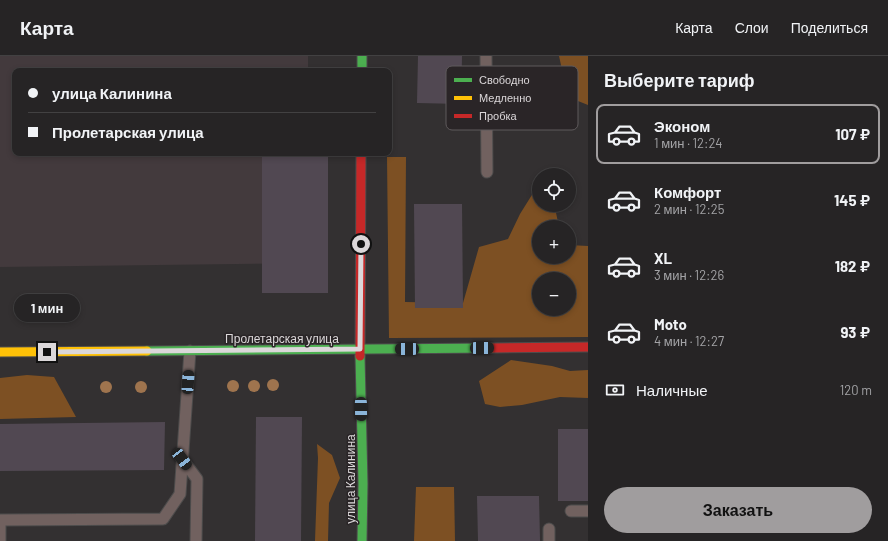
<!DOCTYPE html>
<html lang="ru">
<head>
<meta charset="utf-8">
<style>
	:root { --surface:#262425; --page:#323032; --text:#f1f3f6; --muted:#a4a4a7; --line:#424142; --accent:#a09d9e }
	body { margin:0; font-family:Barlow,sans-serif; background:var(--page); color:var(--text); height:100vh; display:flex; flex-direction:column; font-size:15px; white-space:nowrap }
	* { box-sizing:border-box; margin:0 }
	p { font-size:13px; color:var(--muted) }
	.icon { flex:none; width:22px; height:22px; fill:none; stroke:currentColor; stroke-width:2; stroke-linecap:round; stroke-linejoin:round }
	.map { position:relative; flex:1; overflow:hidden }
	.sheet { display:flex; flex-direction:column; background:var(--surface); width:300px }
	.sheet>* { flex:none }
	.hud { position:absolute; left:12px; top:12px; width:380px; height:88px; border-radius:8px; box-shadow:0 2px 6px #0003,0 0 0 1px var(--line); display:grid; align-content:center; height:88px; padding:0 16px; background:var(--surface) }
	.controls { position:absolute; left:532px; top:112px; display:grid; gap:8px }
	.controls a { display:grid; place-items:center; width:44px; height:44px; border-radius:50%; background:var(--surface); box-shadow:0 2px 6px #0003,0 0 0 1px var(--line); font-size:20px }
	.end { position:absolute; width:18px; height:18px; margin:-9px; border:5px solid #dbd7d9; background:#111; box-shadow:0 0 0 2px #111 }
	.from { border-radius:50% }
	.bubble { position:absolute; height:28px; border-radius:14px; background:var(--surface); box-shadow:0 2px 6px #0003,0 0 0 1px var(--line); font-size:13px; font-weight:700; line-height:28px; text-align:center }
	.car { position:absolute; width:12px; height:24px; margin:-12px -6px; border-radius:5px; box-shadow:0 0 3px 1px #0007; background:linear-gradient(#222 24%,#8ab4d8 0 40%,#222 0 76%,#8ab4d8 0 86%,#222 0) }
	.hud b { display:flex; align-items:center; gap:14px; height:38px; font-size:15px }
	.hud b+b { border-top:1px solid var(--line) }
	.hud i { width:10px; height:10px; background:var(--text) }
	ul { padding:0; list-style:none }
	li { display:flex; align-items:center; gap:12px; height:60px; margin:0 8px 6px; padding:0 8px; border:2px solid transparent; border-radius:8px }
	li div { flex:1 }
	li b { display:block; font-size:15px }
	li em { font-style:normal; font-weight:700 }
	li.active { border-color:var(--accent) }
	li>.icon { width:36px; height:36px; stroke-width:1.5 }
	h2 { padding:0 16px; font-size:18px; line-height:48px }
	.pay { display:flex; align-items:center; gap:10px; height:44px; padding:0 16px; font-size:15px }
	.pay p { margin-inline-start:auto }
	.cta { display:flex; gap:8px; margin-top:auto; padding:8px 16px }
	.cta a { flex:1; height:46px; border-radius:24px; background:var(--accent); color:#111; font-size:16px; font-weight:700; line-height:46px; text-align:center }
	header { display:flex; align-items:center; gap:24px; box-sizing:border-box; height:56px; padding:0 20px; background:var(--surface); border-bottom:1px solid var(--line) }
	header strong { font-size:19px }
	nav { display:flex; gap:22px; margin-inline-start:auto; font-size:14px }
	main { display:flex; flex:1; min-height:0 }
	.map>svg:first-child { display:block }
	.built { fill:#433a3d }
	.forest { fill:#7d5023; fill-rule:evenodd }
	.building { fill:#514852 }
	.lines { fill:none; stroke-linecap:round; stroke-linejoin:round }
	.lane-casing { stroke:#4d4c4c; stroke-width:13 }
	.fast-casing { stroke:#4d4c4c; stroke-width:11 }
	.slow-casing { stroke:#4d4c4c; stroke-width:11 }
	.jam-casing { stroke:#4d4c4c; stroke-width:11 }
	.lane { stroke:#71615f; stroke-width:11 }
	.fast { stroke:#4caf50; stroke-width:9 }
	.slow { stroke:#ffc107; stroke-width:9 }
	.jam { stroke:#c62828; stroke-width:9 }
	.tree { fill:#9f744e }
	.route { stroke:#dbd7d9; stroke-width:5 }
	.labels { text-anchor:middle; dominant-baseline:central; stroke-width:3; stroke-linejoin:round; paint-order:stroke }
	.street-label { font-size:12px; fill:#dbd7d9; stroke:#2a2527 }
	.key { fill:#2a2527; stroke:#5f5a5c; stroke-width:1 }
	.key-label { font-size:11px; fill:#dbd7d9 }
</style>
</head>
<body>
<header>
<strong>Карта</strong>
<nav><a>Карта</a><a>Слои</a><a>Поделиться</a></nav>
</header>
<main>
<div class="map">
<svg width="588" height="485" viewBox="0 0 588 485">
	<rect width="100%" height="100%" fill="#333031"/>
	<path class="built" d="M0 0H308V15H15V97H307L305 207 0 211Z"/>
	<g class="forest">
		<path d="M559 0H588V49L568 41Z"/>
		<path d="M387 101H406L405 246 463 247 479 191 508 183 520 158 535 134 539 137V149H552L555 152 559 171H539V201H569V189L588 190V281L389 282ZM539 223H569V253H539Z"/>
		<path d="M511 304 552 310 570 315 588 314V342L560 341 522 349 500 351 485 348 479 325Z"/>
		<path d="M27 319 54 321 76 361 0 363V322Z"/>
		<path d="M317 388 332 399 340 422 329 447 328 485H315L318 402Z"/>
		<path d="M416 431H454L455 485H414Z"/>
	</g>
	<g class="building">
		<path d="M418 0H462L461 48 417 47Z"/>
		<rect x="262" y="97" width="66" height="140"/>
		<path d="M414 148H462L463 252H415Z"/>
		<path d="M256 361H302L301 485H255Z"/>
		<path d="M165 366 164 414 0 415V368Z"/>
		<rect x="558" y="373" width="30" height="72"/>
		<path d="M477 440H539L540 485H478Z"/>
	</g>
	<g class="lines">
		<g class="lane-casing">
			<g id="lane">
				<path d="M486 0 487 116"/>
				<path d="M182 403 197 423 196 485"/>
				<path d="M571 455H588"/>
				<path d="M549 473V485"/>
				<path d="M0 485V464L163 463 180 438 190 295"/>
			</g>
		</g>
		<g class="fast-casing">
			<g id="fast">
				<path d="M362 0V15"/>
				<path d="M147 295 492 292"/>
				<path d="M360 300 363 428 362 485"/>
			</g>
		</g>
		<g class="slow-casing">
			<path id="slow" d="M0 296 147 295"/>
		</g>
		<g class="jam-casing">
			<g id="jam">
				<path d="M492 292 588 291"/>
				<path d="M360 300 361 97"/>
			</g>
		</g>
		<use href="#lane" class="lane"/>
		<use href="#fast" class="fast"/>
		<use href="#slow" class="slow"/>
		<use href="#jam" class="jam"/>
	</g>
	<g class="tree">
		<circle cx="273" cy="329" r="6"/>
		<circle cx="233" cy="330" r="6"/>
		<circle cx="254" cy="330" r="6"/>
		<circle cx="106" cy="331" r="6"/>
		<circle cx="141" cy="331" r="6"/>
	</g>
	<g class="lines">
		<path class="route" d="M47 296 360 293 361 188"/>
	</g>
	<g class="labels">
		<g class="street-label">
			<text x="282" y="282">Пролетарская улица</text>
			<text transform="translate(350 423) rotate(-90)">улица Калинина</text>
		</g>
	</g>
	<rect x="446" y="10" width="132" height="64" rx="6" class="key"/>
	<rect x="454" y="22" width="18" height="4" fill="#4caf50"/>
	<rect x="454" y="40" width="18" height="4" fill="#ffc107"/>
	<rect x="454" y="58" width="18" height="4" fill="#c62828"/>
	<g class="key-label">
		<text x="479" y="28">Свободно</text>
		<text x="479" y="46">Медленно</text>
		<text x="479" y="64">Пробка</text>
	</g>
</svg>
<div class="controls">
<a><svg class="icon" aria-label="locate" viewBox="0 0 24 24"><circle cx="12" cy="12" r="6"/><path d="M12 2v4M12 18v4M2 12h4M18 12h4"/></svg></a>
<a>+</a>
<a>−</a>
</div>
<i class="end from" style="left:361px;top:188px"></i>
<i class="end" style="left:47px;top:296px"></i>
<div class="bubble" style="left:14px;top:238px;width:66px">1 мин</div>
<i class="car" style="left:482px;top:292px;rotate:89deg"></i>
<i class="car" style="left:407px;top:293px;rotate:270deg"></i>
<i class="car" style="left:188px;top:326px;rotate:4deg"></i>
<i class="car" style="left:361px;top:353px;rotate:179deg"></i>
<i class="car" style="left:182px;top:403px;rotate:143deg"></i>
<div class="hud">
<b><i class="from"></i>улица Калинина</b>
<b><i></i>Пролетарская улица</b>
</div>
</div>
<section class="sheet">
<h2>Выберите тариф</h2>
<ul>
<li class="active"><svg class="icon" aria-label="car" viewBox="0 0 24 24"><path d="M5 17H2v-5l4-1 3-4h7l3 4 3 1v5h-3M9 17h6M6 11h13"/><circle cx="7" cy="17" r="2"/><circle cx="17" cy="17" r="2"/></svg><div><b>Эконом</b><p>1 мин · 12:24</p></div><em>107 ₽</em></li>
<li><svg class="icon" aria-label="car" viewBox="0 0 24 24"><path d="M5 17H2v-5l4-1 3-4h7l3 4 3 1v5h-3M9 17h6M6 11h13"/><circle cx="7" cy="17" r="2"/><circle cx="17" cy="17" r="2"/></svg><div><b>Комфорт</b><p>2 мин · 12:25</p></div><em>145 ₽</em></li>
<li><svg class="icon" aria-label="car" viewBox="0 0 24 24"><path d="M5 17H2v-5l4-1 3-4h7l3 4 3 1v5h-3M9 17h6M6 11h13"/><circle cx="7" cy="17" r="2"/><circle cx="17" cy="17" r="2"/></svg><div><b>XL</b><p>3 мин · 12:26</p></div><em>182 ₽</em></li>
<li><svg class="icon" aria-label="car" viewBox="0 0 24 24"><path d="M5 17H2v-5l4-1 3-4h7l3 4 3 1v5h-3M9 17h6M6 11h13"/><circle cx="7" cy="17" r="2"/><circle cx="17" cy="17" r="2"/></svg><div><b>Moto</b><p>4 мин · 12:27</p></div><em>93 ₽</em></li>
</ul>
<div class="pay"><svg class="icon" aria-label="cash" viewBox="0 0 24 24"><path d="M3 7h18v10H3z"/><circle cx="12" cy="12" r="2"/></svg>Наличные<p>120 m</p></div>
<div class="cta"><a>Заказать</a></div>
</section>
</main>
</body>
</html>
